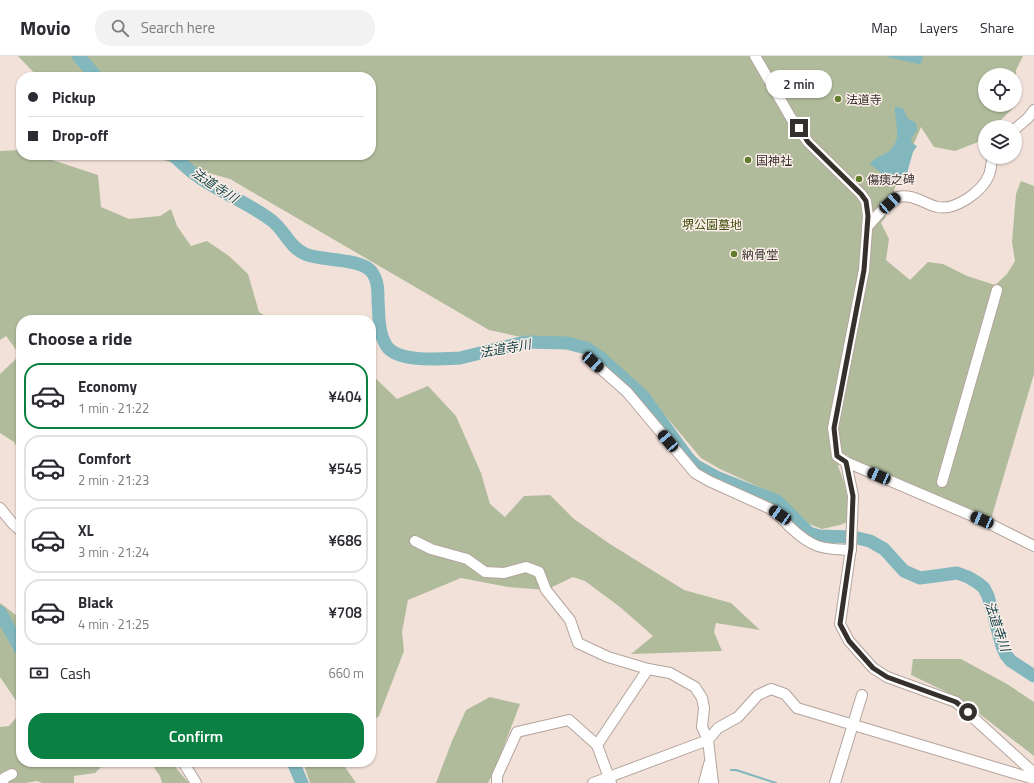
<!DOCTYPE html>
<html lang="en">
<head>
<meta charset="utf-8">
<style>
	:root { --surface:#fff; --page:#f2f2f3; --text:#2b2b33; --muted:#7c7c81; --line:#e1e1e2; --accent:#0b8043 }
	body { margin:0; font-family:"Titillium Web","Noto Sans JP",sans-serif; background:var(--page); color:var(--text); height:100vh; display:flex; flex-direction:column; font-size:15px; white-space:nowrap }
	* { box-sizing:border-box; margin:0 }
	p { font-size:13px; color:var(--muted) }
	.icon { flex:none; width:22px; height:22px; fill:none; stroke:currentColor; stroke-width:2; stroke-linecap:round; stroke-linejoin:round }
	.map { position:relative; flex:1; overflow:hidden }
	.panel { position:absolute; left:16px; top:259px; width:360px; height:452px; display:flex; flex-direction:column; background:var(--surface); border-radius:16px; box-shadow:0 1px 3px #0004 }
	.panel>* { flex:none }
	.top-card { position:absolute; left:16px; top:16px; width:360px; height:88px; border-radius:16px; box-shadow:0 1px 3px #0004; display:grid; align-content:center; height:88px; padding:0 12px; background:var(--surface) }
	.tools { position:absolute; left:978px; top:12px; display:grid; gap:8px }
	.tools a { display:grid; place-items:center; width:44px; height:44px; border-radius:50%; background:var(--surface); box-shadow:0 1px 3px #0004; font-size:20px }
	.end { position:absolute; width:18px; height:18px; margin:-9px; border:5px solid #36302d; background:#fff; box-shadow:0 0 0 2px #fff }
	.from { border-radius:50% }
	.bubble { position:absolute; height:28px; border-radius:14px; background:var(--surface); box-shadow:0 1px 3px #0004; font-size:13px; font-weight:600; line-height:28px; text-align:center }
	.car { position:absolute; width:12px; height:24px; margin:-12px -6px; border-radius:5px; box-shadow:0 0 3px 1px #0007; background:linear-gradient(#222 24%,#8ab4d8 0 40%,#222 0 76%,#8ab4d8 0 86%,#222 0) }
	.top-card b { display:flex; align-items:center; gap:14px; height:38px; font-size:15px }
	.top-card b+b { border-top:1px solid var(--line) }
	.top-card i { width:10px; height:10px; background:var(--text) }
	ul { padding:0; list-style:none }
	li { display:flex; align-items:center; gap:12px; height:66px; margin:0 8px 6px; padding:0 4px; border:2px solid var(--line); border-radius:16px }
	li div { flex:1 }
	li b { display:block; font-size:15px }
	li em { font-style:normal; font-weight:600 }
	li.current { border-color:var(--accent) }
	li>.icon { width:36px; height:36px; stroke-width:1.5 }
	h2 { padding:0 12px; font-size:18px; line-height:48px }
	.pay { display:flex; align-items:center; gap:10px; height:44px; padding:0 12px; font-size:15px }
	.pay p { margin-inline-start:auto }
	.cta { display:flex; gap:8px; margin-top:auto; padding:8px 12px }
	.cta a { flex:1; height:46px; border-radius:16px; background:var(--accent); color:#fff; font-size:16px; font-weight:600; line-height:46px; text-align:center }
	header { display:flex; align-items:center; gap:24px; box-sizing:border-box; height:56px; padding:0 20px; background:var(--surface); border-bottom:1px solid var(--line) }
	header strong { font-size:19px }
	nav { display:flex; gap:22px; margin-inline-start:auto; font-size:14px }
	.search { width:280px; height:36px; background:var(--page); display:flex; align-items:center; gap:10px; box-sizing:border-box; padding:0 14px; border-radius:16px; color:var(--muted); font-size:15px }
	.map>svg:first-child { display:block }
	.green { fill:#b0bb9c; fill-rule:evenodd }
	.water { fill:#81b7bd }
	.lines { fill:none; stroke-linecap:round; stroke-linejoin:round }
	.stream { stroke:#81b7bd; stroke-width:2 }
	.river { stroke:#81b7bd; stroke-width:13 }
	.minor-casing { stroke:#b4a49c; stroke-width:12 }
	.minor { stroke:#fff; stroke-width:10 }
	.route { stroke:#36302d; stroke-width:5 }
	.poi-dot { fill:#637b2d; stroke:#fdefe9; stroke-width:1.5 }
	.labels { text-anchor:middle; dominant-baseline:central; stroke-width:3; stroke-linejoin:round; paint-order:stroke }
	.poi-label { font-size:12px; fill:#36302d; stroke:#fdefe9; text-anchor:start }
	.park-label { font-size:12px; fill:#404f11; stroke:#fdefe9 }
	.water-label { font-size:13px; font-style:italic; fill:#124449; stroke:#fdefe9 }
</style>
</head>
<body>
<header>
<strong>Movio</strong>
<div class="search"><svg class="icon" aria-label="search" viewBox="0 0 24 24"><circle cx="10" cy="10" r="6"/><path d="M15 15l6 6"/></svg>Search here</div>
<nav><a>Map</a><a>Layers</a><a>Share</a></nav>
</header>
<div class="map">
<svg width="1034" height="727" viewBox="0 0 1034 727">
	<rect width="100%" height="100%" fill="#f2e1d9"/>
	<g class="green">
		<path d="M18 0H1023L1016 14 1017 48 994 71H985V80L981 85 955 95 934 91 921 71 894 134 896 139 883 157 886 161 881 167 889 183 886 204 910 224 928 206 943 208 967 220 995 229 1007 218 1015 205 1012 186 1016 138 1021 125 1034 130V318L991 463 855 405 847 399 838 410C847 432 848 441 849 465L840 469 822 473 809 468 779 440 720 413 701 402 641 331 605 299 567 286 521 281 489 274 230 123 149 100H122L118 99H371V21H38ZM985 19H1015V49H985Z"/>
		<path d="M21 94V99H37L98 119 101 151 129 163 160 160 171 153 177 170 191 190 207 185 229 200 248 218 259 256 272 264H21V399L14 386 0 377V318L20 299 6 280 0 284V95Z"/>
		<path d="M371 318 397 343 428 330 456 360 481 417 490 448 505 461 524 440 550 439 574 463 610 488 684 534 731 547 760 574 716 567 714 576 722 595 631 598 653 580 620 551 585 525 573 521 546 534 508 531 461 522 408 544 402 576 404 595 379 660 371 666Z"/>
		<path d="M0 547 21 563V652L0 621Z"/>
		<path d="M913 603H961L1007 628 1034 646V700L959 642 911 619Z"/>
		<path d="M490 641 520 648 496 711 488 727H436L452 685 466 654Z"/>
		<path d="M21 656V706H106L95 717 74 720V727H42L37 725 25 727H0V671L9 670Z"/>
		<path d="M150 706H171L187 725 192 727H162L160 720Z"/>
		<path d="M303 706H344L345 711 356 727H310Z"/>
	</g>
	<g class="water">
		<path d="M888 0H923L922 6 919 8 891 2Z"/>
		<path d="M895 50 904 53 907 62 916 67 917 74 911 83 912 87 917 90 913 96 906 121 900 125 897 122 891 125 870 108C874 101 882 100 888 96 904 84 894 66 895 50Z"/>
	</g>
	<g class="lines">
		<path class="stream" d="M731 714H736L776 727"/>
		<g class="river">
			<path d="M78 0 97 21"/>
			<path d="M173 99C183 109 195 120 208 127 229 140 251 149 271 164 284 173 289 191 305 198 321 205 359 202 371 215 378 223 378 235 378 244 379 259 378 276 386 289 396 307 441 303 460 302L525 286 567 287 586 292 601 302 643 340 688 402 696 410 716 421 777 445 809 477 819 480 853 481 870 485 884 493 904 515 920 522 957 517 968 521 978 527 984 532 988 540 1002 590 1006 599 1011 605 1034 620"/>
			<path d="M0 556 21 594"/>
			<path d="M293 706 302 727"/>
		</g>
		<g class="minor-casing">
			<g id="minor">
				<path d="M755 0 791 62 808 86 861 138 866 145 868 160 864 214 833 372 837 400 846 406 982 464 1034 490"/>
				<path d="M1015 73 1028 62 1034 54"/>
				<path d="M867 171C874 164 889 144 898 141 911 137 925 148 937 151 955 155 982 136 989 119 991 114 991 107 993 101"/>
				<path d="M593 306 627 336 695 417 709 425 771 453C778 458 783 464 789 470 812 492 821 493 851 494"/>
				<path d="M846 406 853 440 851 492 840 568 849 585 873 612 887 621 956 646 1034 717"/>
				<path d="M942 426 997 234"/>
				<path d="M0 452 13 468 21 475"/>
				<path d="M415 485 431 493 467 503 485 516 504 517 526 511 539 516 546 534 570 564 578 587 608 601 648 613 670 617 695 631 702 642 704 652 702 671 708 684 593 727"/>
				<path d="M183 706 196 727"/>
				<path d="M3 727 4 722 12 718"/>
				<path d="M497 727V720L517 676 569 664 597 689"/>
				<path d="M611 727 597 689 648 613"/>
				<path d="M704 727 709 708"/>
				<path d="M713 727 708 684 718 672 738 661 758 639 771 633 785 638 797 652 1034 723"/>
				<path d="M835 727 862 639"/>
			</g>
		</g>
		<use href="#minor" class="minor"/>
	</g>
	<g class="lines">
		<path class="route" d="M799 72 808 86 861 138 866 145 868 160 864 214 834 372 837 400 846 406 853 440 851 492 840 568 849 585 873 612 887 621 956 646 968 656"/>
	</g>
	<g class="poi-dot">
		<circle cx="838" cy="43" r="4"/>
		<circle cx="748" cy="104" r="4"/>
		<circle cx="859" cy="123" r="4"/>
		<circle cx="734" cy="198" r="4"/>
	</g>
	<g class="labels">
		<g class="poi-label">
			<text x="846" y="43">法道寺</text>
			<text x="756" y="104">国神社</text>
			<text x="867" y="123">傷痍之碑</text>
			<text x="742" y="198">納骨堂</text>
		</g>
		<g class="park-label">
			<text x="712" y="168">堺公園墓地</text>
		</g>
		<g class="water-label">
			<text transform="translate(215 129) rotate(33)">法道寺川</text>
			<text transform="translate(505 292) rotate(-10)">法道寺川</text>
			<text transform="translate(998 570) rotate(71)">法道寺川</text>
		</g>
	</g>
</svg>
<div class="tools">
<a><svg class="icon" aria-label="locate" viewBox="0 0 24 24"><circle cx="12" cy="12" r="6"/><path d="M12 2v4M12 18v4M2 12h4M18 12h4"/></svg></a>
<a><svg class="icon" aria-label="layers" viewBox="0 0 24 24"><path d="M12 4l9 5-9 5-9-5zM3 14l9 5 9-5"/></svg></a>
</div>
<i class="end from" style="left:968px;top:656px"></i>
<i class="end" style="left:799px;top:72px"></i>
<div class="bubble" style="left:766px;top:14px;width:66px">2 min</div>
<i class="car" style="left:890px;top:147px;rotate:48deg"></i>
<i class="car" style="left:593px;top:306px;rotate:132deg"></i>
<i class="car" style="left:668px;top:385px;rotate:320deg"></i>
<i class="car" style="left:879px;top:420px;rotate:293deg"></i>
<i class="car" style="left:780px;top:459px;rotate:305deg"></i>
<i class="car" style="left:982px;top:464px;rotate:293deg"></i>
<div class="top-card">
<b><i class="from"></i>Pickup</b>
<b><i></i>Drop-off</b>
</div>
<section class="panel">
<h2>Choose a ride</h2>
<ul>
<li class="current"><svg class="icon" aria-label="car" viewBox="0 0 24 24"><path d="M5 17H2v-5l4-1 3-4h7l3 4 3 1v5h-3M9 17h6M6 11h13"/><circle cx="7" cy="17" r="2"/><circle cx="17" cy="17" r="2"/></svg><div><b>Economy</b><p>1 min · 21:22</p></div><em>¥404</em></li>
<li><svg class="icon" aria-label="car" viewBox="0 0 24 24"><path d="M5 17H2v-5l4-1 3-4h7l3 4 3 1v5h-3M9 17h6M6 11h13"/><circle cx="7" cy="17" r="2"/><circle cx="17" cy="17" r="2"/></svg><div><b>Comfort</b><p>2 min · 21:23</p></div><em>¥545</em></li>
<li><svg class="icon" aria-label="car" viewBox="0 0 24 24"><path d="M5 17H2v-5l4-1 3-4h7l3 4 3 1v5h-3M9 17h6M6 11h13"/><circle cx="7" cy="17" r="2"/><circle cx="17" cy="17" r="2"/></svg><div><b>XL</b><p>3 min · 21:24</p></div><em>¥686</em></li>
<li><svg class="icon" aria-label="car" viewBox="0 0 24 24"><path d="M5 17H2v-5l4-1 3-4h7l3 4 3 1v5h-3M9 17h6M6 11h13"/><circle cx="7" cy="17" r="2"/><circle cx="17" cy="17" r="2"/></svg><div><b>Black</b><p>4 min · 21:25</p></div><em>¥708</em></li>
</ul>
<div class="pay"><svg class="icon" aria-label="cash" viewBox="0 0 24 24"><path d="M3 7h18v10H3z"/><circle cx="12" cy="12" r="2"/></svg>Cash<p>660 m</p></div>
<div class="cta"><a>Confirm</a></div>
</section>
</div>
</body>
</html>
